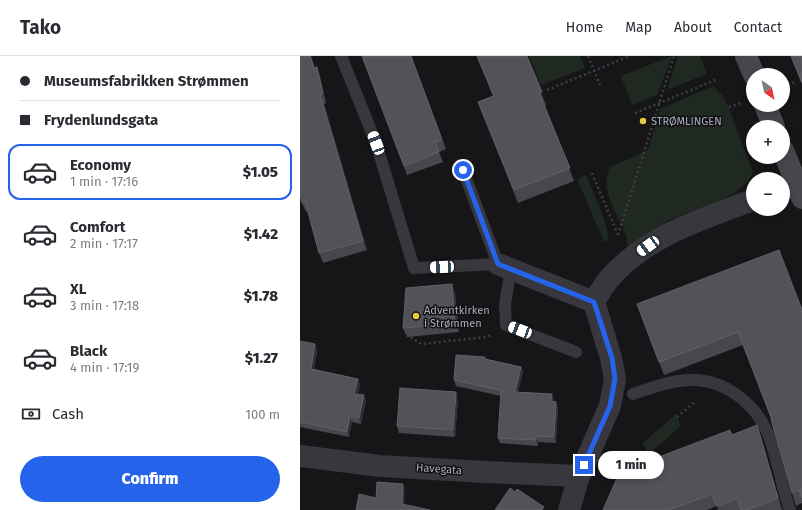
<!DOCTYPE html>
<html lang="en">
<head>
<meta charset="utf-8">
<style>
	:root { --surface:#fff; --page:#f7f7f7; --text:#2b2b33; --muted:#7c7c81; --line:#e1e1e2; --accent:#2563eb }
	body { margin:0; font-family:"Fira Sans",sans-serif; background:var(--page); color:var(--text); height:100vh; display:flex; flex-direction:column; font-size:15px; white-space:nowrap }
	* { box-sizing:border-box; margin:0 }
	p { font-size:13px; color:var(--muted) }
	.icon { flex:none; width:22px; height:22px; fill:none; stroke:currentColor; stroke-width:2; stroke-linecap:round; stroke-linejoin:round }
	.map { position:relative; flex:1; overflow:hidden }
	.sheet { display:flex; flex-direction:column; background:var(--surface); width:300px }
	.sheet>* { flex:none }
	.top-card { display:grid; align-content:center; height:88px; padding:0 20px; background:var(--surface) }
	.needle { width:26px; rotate:147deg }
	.buttons { position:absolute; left:446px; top:12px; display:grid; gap:8px }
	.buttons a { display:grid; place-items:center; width:44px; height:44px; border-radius:50%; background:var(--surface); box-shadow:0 2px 6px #0003; font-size:20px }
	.end { position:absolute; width:18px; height:18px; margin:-9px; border:5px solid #2563eb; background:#fff; box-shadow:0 0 0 2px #fff }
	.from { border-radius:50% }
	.bubble { position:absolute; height:28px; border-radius:14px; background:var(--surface); box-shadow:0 2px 6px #0003; font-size:13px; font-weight:800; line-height:28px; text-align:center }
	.car { position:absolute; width:12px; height:24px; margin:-12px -6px; border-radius:5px; box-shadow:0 0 3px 1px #0007; background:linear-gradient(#fff 24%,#345 0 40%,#fff 0 76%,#345 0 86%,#fff 0) }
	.top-card b { display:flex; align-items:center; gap:14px; height:38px; font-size:15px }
	.top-card b+b { border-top:1px solid var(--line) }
	.top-card i { width:10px; height:10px; background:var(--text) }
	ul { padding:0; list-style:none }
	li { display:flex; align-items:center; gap:12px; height:56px; margin:0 8px 6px; padding:0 12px; border:2px solid transparent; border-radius:12px }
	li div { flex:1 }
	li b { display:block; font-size:15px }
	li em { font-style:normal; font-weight:800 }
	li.active { border-color:var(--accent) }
	li>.icon { width:36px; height:36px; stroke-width:1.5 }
	.pay { display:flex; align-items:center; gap:10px; height:44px; padding:0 20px; font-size:15px }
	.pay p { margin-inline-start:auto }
	.cta { display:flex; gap:8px; margin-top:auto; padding:8px 20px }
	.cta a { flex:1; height:46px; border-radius:24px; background:var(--accent); color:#fff; font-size:16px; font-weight:800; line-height:46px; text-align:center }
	header { display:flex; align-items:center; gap:24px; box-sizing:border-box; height:56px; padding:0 20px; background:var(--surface); border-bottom:1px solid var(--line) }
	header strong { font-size:19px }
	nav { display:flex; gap:22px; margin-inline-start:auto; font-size:14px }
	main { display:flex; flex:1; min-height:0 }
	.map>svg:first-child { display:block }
	.green { fill:#202822 }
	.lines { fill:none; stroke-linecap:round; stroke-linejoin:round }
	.path { stroke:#3e3e44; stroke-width:2.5; stroke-dasharray:2 3; stroke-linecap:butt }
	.service { stroke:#38373d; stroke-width:12 }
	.minor { stroke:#38373d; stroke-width:22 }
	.secondary { stroke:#46464c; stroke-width:22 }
	.wall { fill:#48474d }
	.shaded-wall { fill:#302f33 }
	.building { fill:#535258; stroke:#606067 }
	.route { stroke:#2563eb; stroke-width:5 }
	.poi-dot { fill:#e5ca41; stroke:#111113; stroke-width:1.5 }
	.labels { text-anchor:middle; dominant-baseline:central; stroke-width:3; stroke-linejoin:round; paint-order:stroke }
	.poi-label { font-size:11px; fill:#a9abb7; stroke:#111113; text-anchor:start }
	.street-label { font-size:11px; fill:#a9abb7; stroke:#111113 }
</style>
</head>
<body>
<header>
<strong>Tako</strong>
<nav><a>Home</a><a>Map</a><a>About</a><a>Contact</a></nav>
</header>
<main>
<section class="sheet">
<div class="top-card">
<b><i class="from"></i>Museumsfabrikken Strømmen</b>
<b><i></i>Frydenlundsgata</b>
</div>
<ul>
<li class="active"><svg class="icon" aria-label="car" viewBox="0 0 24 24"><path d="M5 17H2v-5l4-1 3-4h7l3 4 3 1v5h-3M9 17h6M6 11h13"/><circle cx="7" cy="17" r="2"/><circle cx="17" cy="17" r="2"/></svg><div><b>Economy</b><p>1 min · 17:16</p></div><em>$1.05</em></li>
<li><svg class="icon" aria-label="car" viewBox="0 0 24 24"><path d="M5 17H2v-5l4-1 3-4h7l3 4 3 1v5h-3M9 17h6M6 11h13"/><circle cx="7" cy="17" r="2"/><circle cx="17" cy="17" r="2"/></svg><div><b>Comfort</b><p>2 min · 17:17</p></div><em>$1.42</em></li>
<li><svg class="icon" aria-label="car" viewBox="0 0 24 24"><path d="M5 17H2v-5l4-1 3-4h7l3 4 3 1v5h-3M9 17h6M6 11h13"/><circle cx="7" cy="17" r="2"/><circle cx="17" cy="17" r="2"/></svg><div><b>XL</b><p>3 min · 17:18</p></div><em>$1.78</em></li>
<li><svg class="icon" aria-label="car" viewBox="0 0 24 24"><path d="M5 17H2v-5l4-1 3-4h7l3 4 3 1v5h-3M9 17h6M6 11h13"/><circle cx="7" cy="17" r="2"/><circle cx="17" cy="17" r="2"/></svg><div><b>Black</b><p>4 min · 17:19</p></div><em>$1.27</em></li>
</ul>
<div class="pay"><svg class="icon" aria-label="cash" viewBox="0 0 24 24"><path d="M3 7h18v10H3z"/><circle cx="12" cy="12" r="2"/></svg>Cash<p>100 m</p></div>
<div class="cta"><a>Confirm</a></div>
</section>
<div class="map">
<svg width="502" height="454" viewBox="0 0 502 454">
	<rect width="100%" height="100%" fill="#161618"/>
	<g class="green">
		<path d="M229 0H280L285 12 241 29Z"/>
		<path d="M372 0 357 39 332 49 321 20Z"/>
		<path d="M378 0H400L407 18 367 34Z"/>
		<path d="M413 30 422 39 428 50 453 116C444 144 388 153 364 167 361 169 358 172 354 175 347 180 339 185 331 190H328C326 186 328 182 326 178 317 158 299 133 310 111L348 94 360 53Z"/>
		<path d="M286 119C291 132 311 173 308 184L304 186 277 123Z"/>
		<path d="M376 358 381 370 348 399 343 387Z"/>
	</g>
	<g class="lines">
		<g class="path">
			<path d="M288 0 300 29"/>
			<path d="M483 31 494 26"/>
			<path d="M247 34 330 0"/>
			<path d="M429 51 441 47"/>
			<path d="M335 57 418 23"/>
			<path d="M292 117 318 179"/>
			<path d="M318 179 374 0"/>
			<path d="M111 281 121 288 187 281 190 279"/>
			<path d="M377 361 396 345"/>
		</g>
		<g class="service">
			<path d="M41 0 76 87 114 212 198 208 163 114"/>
			<path d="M211 213 205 248 206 269 276 296"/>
			<path d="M333 338C354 331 374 323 396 324 427 325 457 350 468 378 478 403 481 429 490 454"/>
		</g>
		<g class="minor">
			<path d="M483 132 502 125"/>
			<path d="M198 208 294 246"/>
			<path d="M0 400 80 410 185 416 279 420"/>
			<path d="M269 454 279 420 310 350 315 323 311 302 294 246C298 239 303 230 309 223 346 180 402 163 453 144"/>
		</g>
		<g class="secondary">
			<path d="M446 0 454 19"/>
			<path d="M465 49 474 71"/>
			<path d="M483 94 502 142"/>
		</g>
	</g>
	<g class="wall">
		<path d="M0 0H11L15 12 17 11 20 21 26 47 24 48 67 194 23 207 19 197 8 155 6 156 2 147Z"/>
		<path d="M62 0H111L146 93 139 96 143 106 107 119Z"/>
		<path d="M177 0H227L246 49 245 50 274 125 218 147 178 46 193 40Z"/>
		<path d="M491 0H502V28Z"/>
		<path d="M155 237 159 276 107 281 103 272Z"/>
		<path d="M337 248 502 254V447L496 450 492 437 471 363 443 289 364 319Z"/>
		<path d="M0 285 17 294 14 313 58 323 60 329 58 338 66 345 61 368 52 366 49 381 0 371Z"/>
		<path d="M185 301V303L221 311 223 316 218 336 252 338 254 345 258 351 256 387 238 386V390L200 387 198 382 201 340 156 330 154 324Z"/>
		<path d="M158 343 155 381 99 377 97 370Z"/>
		<path d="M457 369 461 381 482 454H418L417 450 407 454H303Z"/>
	</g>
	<g class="shaded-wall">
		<path d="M10 0H11L17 22 14 12Z"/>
		<path d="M17 11 20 21 26 47 23 38Z"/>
		<path d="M20 38 24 48 67 194 63 185Z"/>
		<path d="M152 228 155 237 159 276 155 267Z"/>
		<path d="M15 288 17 294 13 318 11 313Z"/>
		<path d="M221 311 223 316 217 341 215 336Z"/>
		<path d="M58 323 60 329 56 343 54 338Z"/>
		<path d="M156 336 158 343 155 381 153 374Z"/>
		<path d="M252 338 254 344 253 350 251 345Z"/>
		<path d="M64 339 66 345 61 368 59 362Z"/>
		<path d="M256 346 258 351 256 387 254 381Z"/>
		<path d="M50 360 52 366 49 381 47 376Z"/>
		<path d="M457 369 461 381 482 454 478 442Z"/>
		<path d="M236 380 238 386V390L236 384Z"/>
		<path d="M103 428 105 434 104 453 102 448Z"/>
	</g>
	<g class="building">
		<path d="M0 0H10L14 12 17 11 23 38H20L63 185 19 197 5 145 2 147 0 138Z"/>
		<path d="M62 0H111L142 84 135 86 139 96 104 110Z"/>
		<path d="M177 0H227L242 36 239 37 270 112 214 134 178 46 194 40Z"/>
		<path d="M491 0H502V27Z"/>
		<path d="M479 194 502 254V442L499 434 492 437 471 363H472L438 276 359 306 337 248Z"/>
		<path d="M152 228 155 267 103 272 106 232Z"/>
		<path d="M0 285 15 288 11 313 58 323 54 338 64 339 59 362 50 360 47 376 0 366Z"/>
		<path d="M156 299 185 301V303L221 311 215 336 252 338 251 345 256 346 254 381 236 380V384L198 382 201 335H203L154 324Z"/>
		<path d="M100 332 156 336 153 374 97 370Z"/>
		<path d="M457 369 478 442 447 454H441L437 443 417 450 412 438 369 454H303L317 422 329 418 327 413 430 374 432 379Z"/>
		<path d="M77 426 103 428 102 448 130 454H56L59 438 76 442Z"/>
		<path d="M210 432 215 436 217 433 244 451 242 454H195Z"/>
	</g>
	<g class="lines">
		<path class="route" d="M163 114 198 208 294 246 312 302 315 323 310 350 284 409"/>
	</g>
	<g class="poi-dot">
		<circle cx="343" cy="65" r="4"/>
		<circle cx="116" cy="260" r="4"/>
	</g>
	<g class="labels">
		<g class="poi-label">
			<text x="351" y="65">STRØMLINGEN</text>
			<text x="124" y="254">Adventkirken<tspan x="124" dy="13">i Strømmen</tspan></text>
		</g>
		<g class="street-label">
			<text transform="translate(139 413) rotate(4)">Havegata</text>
		</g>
	</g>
</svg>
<div class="buttons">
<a><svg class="needle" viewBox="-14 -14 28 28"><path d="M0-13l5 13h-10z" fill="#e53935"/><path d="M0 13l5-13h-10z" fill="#7c7c81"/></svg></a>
<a>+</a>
<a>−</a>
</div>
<i class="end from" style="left:163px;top:114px"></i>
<i class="end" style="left:284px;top:409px"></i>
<div class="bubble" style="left:298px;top:395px;width:66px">1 min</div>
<i class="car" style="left:76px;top:87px;rotate:339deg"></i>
<i class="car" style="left:348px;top:190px;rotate:234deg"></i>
<i class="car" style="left:142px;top:211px;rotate:268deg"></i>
<i class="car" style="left:220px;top:274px;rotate:291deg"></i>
</div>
</main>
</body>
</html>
